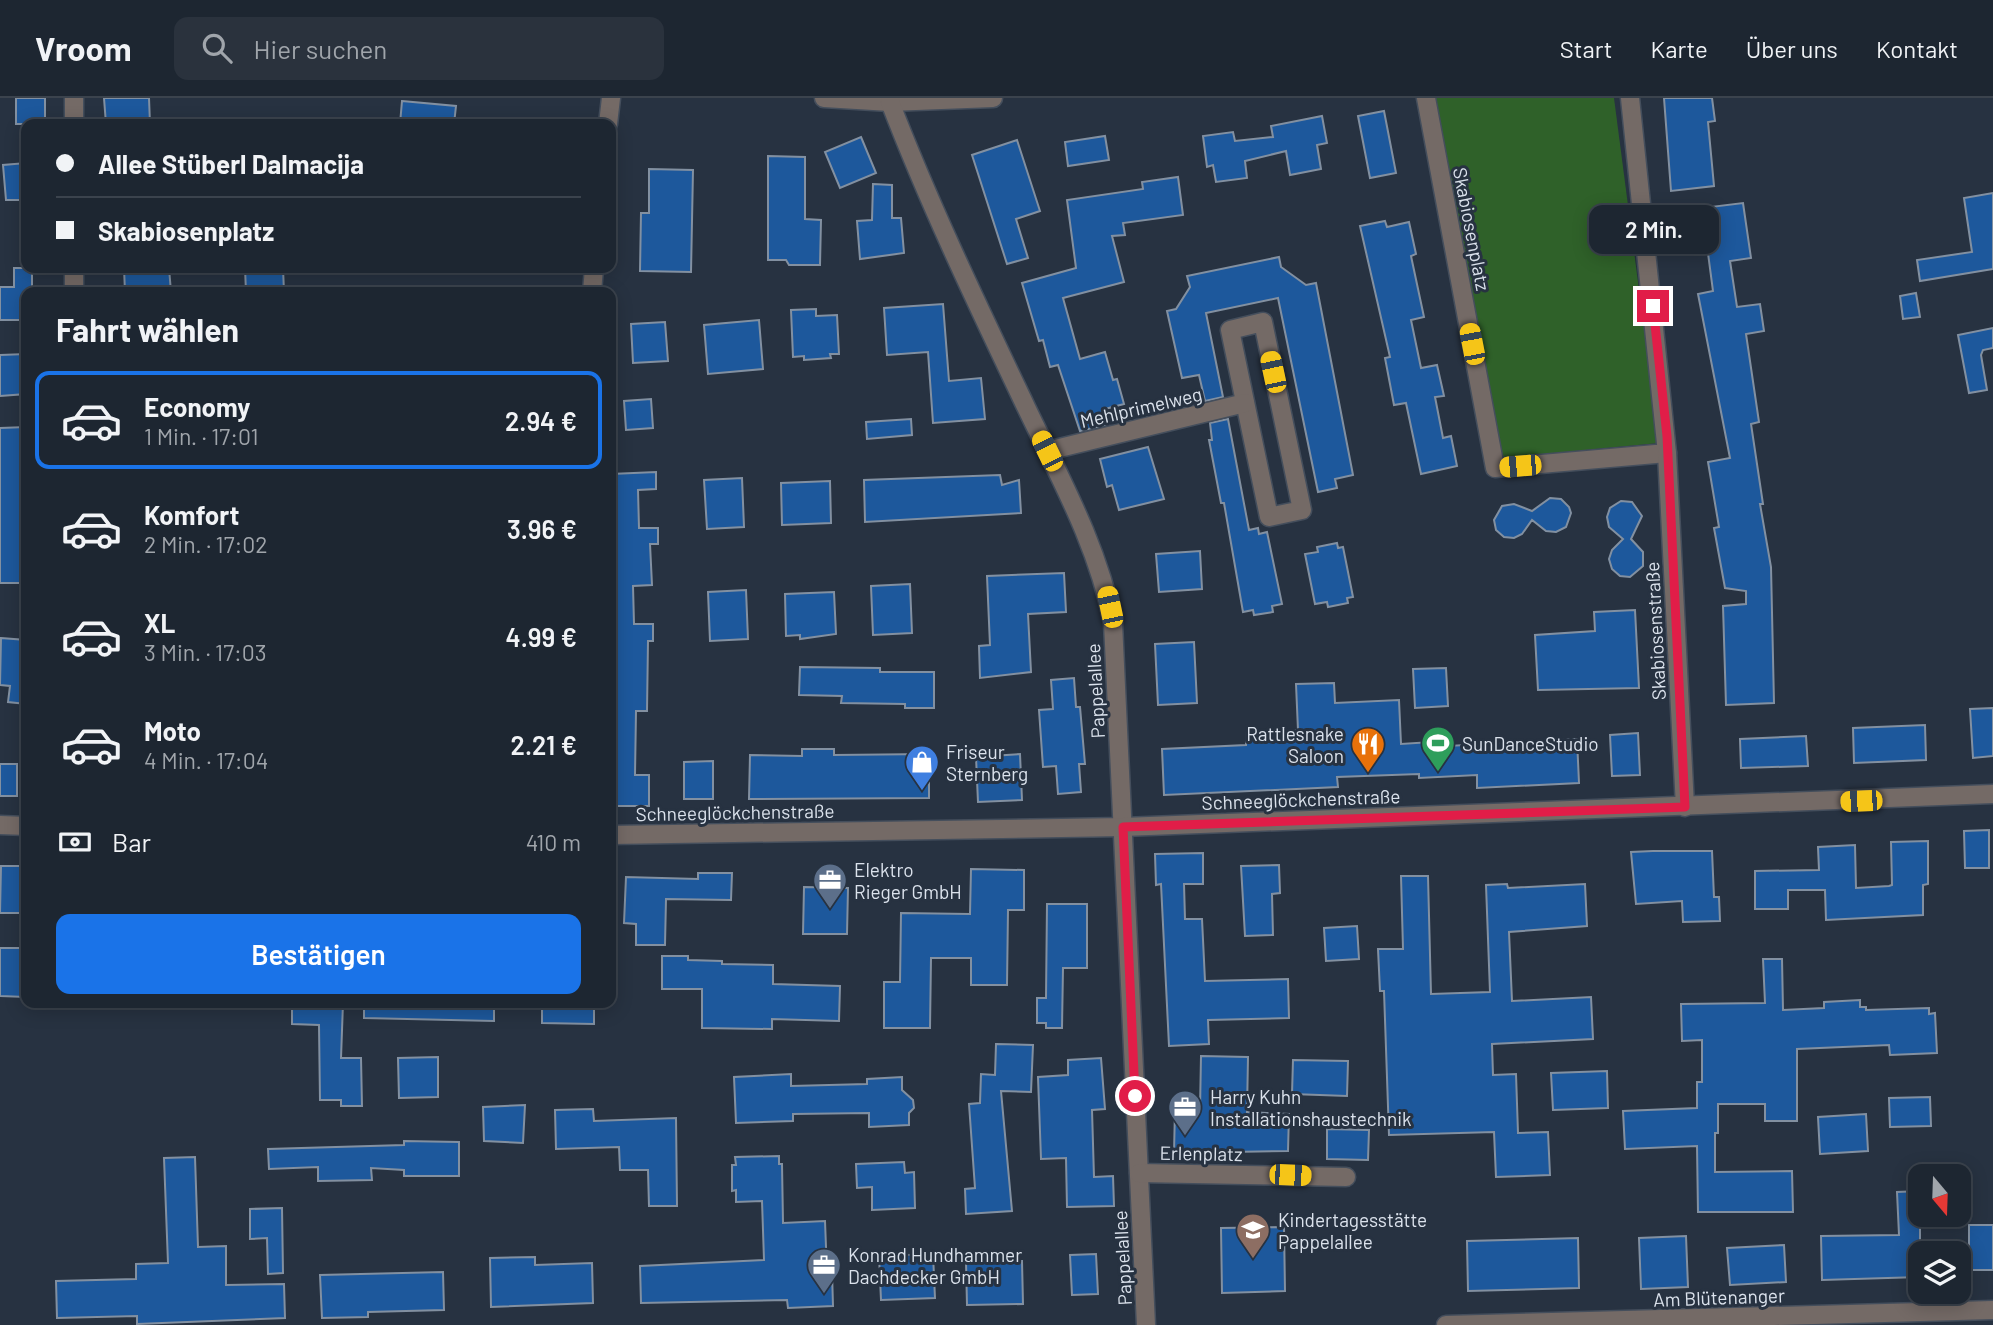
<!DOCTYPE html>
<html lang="de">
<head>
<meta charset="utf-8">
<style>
	:root { --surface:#1d2631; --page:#2a323d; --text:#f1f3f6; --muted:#a0a5ab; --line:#3b434d; --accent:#1a73e8 }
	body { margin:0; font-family:Barlow,sans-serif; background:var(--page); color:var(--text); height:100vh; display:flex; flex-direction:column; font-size:26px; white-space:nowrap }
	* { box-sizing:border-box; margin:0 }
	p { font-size:23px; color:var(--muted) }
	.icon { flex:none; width:38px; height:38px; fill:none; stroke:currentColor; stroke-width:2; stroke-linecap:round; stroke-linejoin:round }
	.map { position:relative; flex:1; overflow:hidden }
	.drawer { position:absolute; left:21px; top:189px; width:595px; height:721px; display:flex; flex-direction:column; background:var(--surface); border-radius:14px; box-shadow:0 4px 18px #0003,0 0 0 2px var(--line) }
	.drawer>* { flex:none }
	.hud { position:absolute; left:21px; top:21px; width:595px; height:154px; border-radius:14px; box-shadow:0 4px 18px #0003,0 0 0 2px var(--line); display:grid; align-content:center; height:154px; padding:0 35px; background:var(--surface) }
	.needle { width:46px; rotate:161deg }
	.controls { position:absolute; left:1908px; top:1066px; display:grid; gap:14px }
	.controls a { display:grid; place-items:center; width:63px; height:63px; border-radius:14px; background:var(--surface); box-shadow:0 4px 18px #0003,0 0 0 2px var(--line); font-size:35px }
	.end { position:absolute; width:32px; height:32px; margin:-16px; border:9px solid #e11d48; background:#fff; box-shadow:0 0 0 4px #fff }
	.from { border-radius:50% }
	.bubble { position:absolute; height:49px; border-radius:14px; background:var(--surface); box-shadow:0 4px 18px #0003,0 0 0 2px var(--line); font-size:23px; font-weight:600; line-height:49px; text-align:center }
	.car { position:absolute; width:21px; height:42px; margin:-21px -10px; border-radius:9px; box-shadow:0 0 5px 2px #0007; background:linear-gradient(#f5c518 24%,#345 0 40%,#f5c518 0 76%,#345 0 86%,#f5c518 0) }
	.hud b { display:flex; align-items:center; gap:24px; height:66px; font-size:26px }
	.hud b+b { border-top:2px solid var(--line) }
	.hud i { width:18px; height:18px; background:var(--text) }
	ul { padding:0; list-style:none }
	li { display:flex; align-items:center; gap:21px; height:98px; margin:0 14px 10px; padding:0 21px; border:4px solid transparent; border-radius:14px }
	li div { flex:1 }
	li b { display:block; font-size:26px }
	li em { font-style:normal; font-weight:600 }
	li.current { border-color:var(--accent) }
	li>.icon { width:63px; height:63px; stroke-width:1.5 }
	h2 { padding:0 35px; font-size:32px; line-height:84px }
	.pay { display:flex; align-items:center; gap:18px; height:77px; padding:0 35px; font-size:26px }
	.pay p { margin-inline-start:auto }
	.cta { display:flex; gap:14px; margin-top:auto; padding:14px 35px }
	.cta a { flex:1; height:80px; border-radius:14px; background:var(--accent); color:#fff; font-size:28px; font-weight:600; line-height:80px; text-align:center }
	header { display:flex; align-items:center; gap:42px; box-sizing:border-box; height:98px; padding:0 35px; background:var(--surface); border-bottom:2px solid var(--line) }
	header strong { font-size:33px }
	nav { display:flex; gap:38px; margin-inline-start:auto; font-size:24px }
	.search { width:490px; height:63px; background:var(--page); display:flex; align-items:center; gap:18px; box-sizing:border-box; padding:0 24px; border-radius:14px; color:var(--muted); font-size:26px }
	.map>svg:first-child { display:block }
	.green { fill:#2f6129 }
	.building { fill:#1d589c; stroke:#8290a1; stroke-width:2 }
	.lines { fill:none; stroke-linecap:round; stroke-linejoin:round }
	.minor-casing { stroke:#444e5c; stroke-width:21 }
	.minor { stroke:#746a66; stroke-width:18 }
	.route { stroke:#e11d48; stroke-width:9 }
	.labels { text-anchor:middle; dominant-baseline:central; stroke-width:6; stroke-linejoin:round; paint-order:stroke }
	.street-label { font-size:19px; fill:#dbe2ec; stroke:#273241 }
	.poi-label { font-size:19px; fill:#dbe2ec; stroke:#273241; text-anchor:start }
</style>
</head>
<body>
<header>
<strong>Vroom</strong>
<div class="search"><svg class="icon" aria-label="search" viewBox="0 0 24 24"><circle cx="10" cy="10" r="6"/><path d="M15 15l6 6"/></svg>Hier suchen</div>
<nav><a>Start</a><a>Karte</a><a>Über uns</a><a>Kontakt</a></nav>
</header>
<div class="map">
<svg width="1993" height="1227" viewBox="0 0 1993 1227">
	<rect width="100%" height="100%" fill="#273241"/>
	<path class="green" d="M1434 0H1614L1659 345 1500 360Z"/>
	<g class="building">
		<rect x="16" y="0" width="29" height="26"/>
		<path d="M104 0H149L150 26H106Z"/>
		<path d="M1664 0H1712L1715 23 1708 24 1714 88 1671 93Z"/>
		<path d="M402 3 456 8 454 26H400Z"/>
		<path d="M1384 13 1396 75 1370 80 1358 18Z"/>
		<path d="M1322 18 1327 45 1317 47 1321 71 1290 77 1286 53 1245 63 1247 80 1216 84 1213 67 1207 69 1203 38 1233 34 1235 43 1273 39 1271 28Z"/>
		<path d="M1105 38 1109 62 1068 68 1065 44Z"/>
		<path d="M861 39 876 75 840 90 825 54Z"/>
		<path d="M1017 42 1040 113 1016 121 1028 160 1007 166 972 57Z"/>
		<path d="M768 58 805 59V121L821 122 820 167H789L786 162H768Z"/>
		<path d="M26 65V102H6L3 67Z"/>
		<path d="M649 71 693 72 691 174 640 173 641 115H649Z"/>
		<path d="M1178 79 1183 117 1123 125 1125 137 1112 138 1124 184 1063 200 1080 261 1105 254 1113 282 1117 281 1124 306 1105 311 1109 326 1080 333 1058 267 1050 269 1043 242 1039 243 1022 185 1076 170 1067 102 1143 91 1142 84Z"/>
		<path d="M873 86 892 87V120H901L904 155 860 161 857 123 872 122Z"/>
		<path d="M1993 95V171L1920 183 1917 162 1972 154 1964 100Z"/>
		<path d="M1743 105 1751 160 1730 163 1737 209 1760 206 1764 233 1746 236 1759 324 1751 326 1763 406H1760L1771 469 1774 605 1726 607 1723 508 1746 506V493L1725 490 1714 430 1719 429 1708 364 1730 360 1698 196 1713 193 1702 110Z"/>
		<path d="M1385 123 1387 129 1409 124 1416 156 1411 158 1424 219 1411 222 1421 270 1437 267 1444 298 1435 299 1443 340 1451 338 1457 368 1421 376 1406 305 1394 307 1385 260 1390 259 1360 128Z"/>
		<path d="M1279 159 1281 169 1306 187 1316 185 1353 377 1335 381 1337 390 1318 394 1278 200 1206 215 1223 299 1205 303 1199 277 1182 280 1167 213 1176 211 1190 189 1187 178Z"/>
		<path d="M14 170H32V194H26V222H0V189H14Z"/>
		<path d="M124 170H169L171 194H125Z"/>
		<path d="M245 170H283L284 194H246Z"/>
		<path d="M1916 195 1920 219 1903 221 1900 198Z"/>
		<path d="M943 206 949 283 981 280 985 321 933 325 928 254 887 257 884 210Z"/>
		<path d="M816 211V218L837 217 839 256H830L831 260 804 262V258L793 259 791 212Z"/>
		<path d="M759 222 763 271 708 276 704 227Z"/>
		<path d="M665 224 668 263 633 265 631 226Z"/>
		<path d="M1993 230V250L1983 252 1981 257 1987 292 1969 295 1958 237Z"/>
		<path d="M26 256V296L0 298V257Z"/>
		<path d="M651 301 653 330 626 332 624 303Z"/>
		<path d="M911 321 912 337 867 341 866 324Z"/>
		<path d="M1228 321 1249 432 1258 430 1259 436 1267 434 1282 506 1272 508 1273 514 1254 517 1253 512 1243 514 1224 405H1221L1209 342H1212L1210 325Z"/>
		<path d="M26 329V485H0V330Z"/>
		<path d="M1148 349 1164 401 1119 412 1112 387 1107 389 1100 361Z"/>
		<path d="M656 374V391L638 392 639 430H658V446H650L652 487 633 488 634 526H653V543H648L647 613H636L635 677H649V708H611V376Z"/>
		<path d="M1000 377 1002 387 1019 382 1021 415 865 424 864 382Z"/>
		<path d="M742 380 744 429 707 431 704 382Z"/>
		<path d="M830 383 831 425 782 427 781 385Z"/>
		<path d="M1550 400 1561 401 1569 409 1571 415 1566 429 1556 434 1546 433 1532 422 1522 436 1514 440 1504 439 1496 432 1494 422 1502 408 1514 406 1532 413Z"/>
		<path d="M1621 403 1632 404 1642 418 1631 441 1643 454V468L1630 479 1620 478 1612 471 1609 461 1612 452 1623 441 1609 429 1607 419 1610 410Z"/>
		<path d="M1337 445 1338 450 1343 449 1353 499 1347 500 1348 505 1328 509 1327 504 1315 506 1305 456 1318 454 1317 449Z"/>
		<path d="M1200 453 1202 491 1159 494 1156 456Z"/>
		<path d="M1064 475 1066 514 1028 516 1031 574 980 580 979 548 990 547 987 478Z"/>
		<path d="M910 486 912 535 873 537 871 488Z"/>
		<path d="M746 492 748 541 710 543 708 494Z"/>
		<path d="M834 494 836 536 800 541V537L786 538 785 496Z"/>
		<path d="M1635 512 1639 590 1538 592 1535 537 1595 533 1594 514Z"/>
		<path d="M1 540 26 542V606L8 604 10 588 0 587Z"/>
		<path d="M1194 544 1197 605 1158 607 1155 546Z"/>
		<path d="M800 569 880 570V574H934V610H905V606L841 605 842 598 799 597Z"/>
		<path d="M1446 570 1448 608 1415 610 1413 571Z"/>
		<path d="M1074 580 1076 609H1080L1085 666H1079L1081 694 1058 696 1056 668 1043 669 1039 612 1053 611 1051 582Z"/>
		<path d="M1334 585 1335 605 1399 602 1401 646 1447 643 1448 648 1577 641 1579 685 1477 690V677L1419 680V676L1337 679 1338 689 1164 697 1162 651 1246 647V635L1298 632 1296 586Z"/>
		<path d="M1993 610V658L1973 660 1970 611Z"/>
		<path d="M1925 627 1926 662 1854 665 1853 630Z"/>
		<path d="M1638 635 1640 677 1612 678 1610 637Z"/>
		<path d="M1806 638 1808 668 1741 670 1740 641Z"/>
		<path d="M802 651H834V657L929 656V700L749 701 750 657 802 658Z"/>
		<path d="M1020 656 1022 702 978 704 976 659Z"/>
		<path d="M713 663V701H684V664Z"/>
		<rect x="0" y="666" width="17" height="32"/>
		<path d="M1989 732V770H1965L1964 733Z"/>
		<path d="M1928 743V786L1923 787V817L1826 822 1825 792H1788V811H1755V773L1819 772 1818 749 1855 747 1856 790 1889 788 1892 787 1891 744Z"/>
		<path d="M1653 753H1712L1714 799H1719L1720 823 1683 824 1682 803 1636 806 1631 754Z"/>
		<path d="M1203 755V786H1184L1185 821H1202L1205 883 1288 881 1289 920 1208 922 1209 946 1169 948 1161 786 1156 787 1155 756Z"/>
		<path d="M1279 767 1280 795 1272 796 1273 837 1245 838 1241 768Z"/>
		<path d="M1 768H26V815H0Z"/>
		<path d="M971 771 1024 772V812H1008L1007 887H971V860H931L930 930H884V884H900L901 815 970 816Z"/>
		<path d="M698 775H732L731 802 666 801 665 847H636V826L624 825 626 779 698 781Z"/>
		<path d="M1401 778H1428L1431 896 1490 894 1486 787 1507 786 1508 790 1585 786 1587 828 1509 834 1512 903 1591 899 1593 941 1492 946 1493 977 1516 976 1518 1035 1548 1034 1550 1077 1496 1079 1494 1034 1389 1037 1384 893H1380L1378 851H1403Z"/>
		<path d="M804 789 848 790 847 836H803Z"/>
		<path d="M1047 806H1087V870H1063L1062 930H1046V925H1037V900H1046Z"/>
		<path d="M1357 828 1359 861 1326 863 1324 830Z"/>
		<path d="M0 850H26V899L0 898Z"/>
		<path d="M662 858H688V862L722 863V866L773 867V886L840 888 839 923 772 921V931L702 930V891H662Z"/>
		<path d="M1763 861H1782L1783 912 1824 910V904L1860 902V909H1866V912L1929 910V916L1935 915 1937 955 1890 957 1889 947 1797 951V1023H1765V1006H1718V1035H1715V1074L1792 1073 1793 1114H1698L1697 1048 1625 1051 1623 1013 1697 1010V984H1702V942L1682 943 1681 906 1765 905Z"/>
		<path d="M292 905H343L341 960H361L362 1008H341V1002H320L319 927 292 926Z"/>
		<path d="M364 905H494V923L364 920Z"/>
		<path d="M542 905H594V926L542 925Z"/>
		<path d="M996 946 1033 947 1031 994 1001 993 1012 1113 966 1116 965 1091 975 1090 969 1006 980 1005 981 976 995 977Z"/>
		<path d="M1201 958 1248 959 1247 1014 1289 1016 1288 1053 1174 1055 1175 1011 1200 1012Z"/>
		<path d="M438 959V999L399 1000 398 960Z"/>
		<path d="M1101 960 1105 1011 1092 1012 1094 1079 1113 1078 1114 1108 1067 1109 1066 1060 1041 1061 1038 979 1068 977V962Z"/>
		<path d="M1293 962 1348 963 1347 998 1292 996Z"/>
		<path d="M1607 973 1608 1010 1553 1012 1551 975Z"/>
		<path d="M791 976V988L867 986V981L902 979V992L913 1002 914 1010 909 1015V1027L869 1029V1015L793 1016V1023L736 1025 734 979Z"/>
		<path d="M1930 999 1931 1028 1890 1029 1889 1000Z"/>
		<path d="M525 1007 523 1045 484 1043 483 1009Z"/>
		<path d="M593 1011 594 1023 676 1020 677 1108H649L648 1072H620L619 1049 556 1051 555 1012Z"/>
		<path d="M1866 1016 1868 1053 1820 1056 1818 1019Z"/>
		<path d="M1327 1031 1369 1032 1368 1062 1327 1061Z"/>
		<path d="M404 1043 459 1044V1078H404V1072L371 1070 372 1082 318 1083V1069L269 1071 268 1051 404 1047Z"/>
		<path d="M779 1058V1066H782L783 1125 825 1123 827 1175 832 1174 833 1208 788 1210 787 1202 641 1205 640 1168 764 1162 762 1103 736 1104V1092L732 1093V1067H736L735 1059Z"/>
		<path d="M195 1059 198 1149 226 1148V1187L284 1186 285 1220 137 1226V1218L57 1220 56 1183 136 1181V1166L168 1165 164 1060Z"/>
		<path d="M904 1064 905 1075 914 1074 915 1110 872 1112V1089L857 1090 856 1066Z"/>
		<path d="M1920 1093V1179L1822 1182 1821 1138 1899 1137 1897 1094Z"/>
		<path d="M282 1110 283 1175 268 1176 267 1140 250 1141V1111Z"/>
		<rect x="1969" y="1127" width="24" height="45"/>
		<path d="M1284 1129 1285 1193 1222 1195 1221 1130Z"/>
		<path d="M1686 1138 1688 1189 1641 1191 1639 1140Z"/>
		<path d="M1578 1140 1579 1190 1468 1193 1467 1143Z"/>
		<path d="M1784 1147 1786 1184 1730 1187 1727 1150Z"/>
		<path d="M933 1156 935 1200 881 1202 879 1158Z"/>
		<path d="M1096 1156 1098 1196 1072 1197 1070 1157Z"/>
		<path d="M535 1159V1167L592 1165 593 1205 491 1209 490 1160Z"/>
		<path d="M1004 1163H1022L1023 1206 967 1207 966 1164Z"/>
		<path d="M443 1174 444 1212 368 1214V1219L322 1220 320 1177Z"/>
	</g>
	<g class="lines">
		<g class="minor-casing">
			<g id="minor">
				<path d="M74 0V26"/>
				<path d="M824 0 890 4 993 0"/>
				<path d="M1426 0 1495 370 1667 355 1630 0"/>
				<path d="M890 4C930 108 978 208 1026 309 1060 380 1098 448 1113 525L1146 1227"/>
				<path d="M608 26 611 0"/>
				<path d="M74 170V194"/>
				<path d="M592 194 594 170"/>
				<path d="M1263 224 1302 412 1269 419 1230 232Z"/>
				<path d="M1047 353 1245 305"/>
				<path d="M1667 355 1685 709"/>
				<path d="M0 727 26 728"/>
				<path d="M611 737 1123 729 1993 696"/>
				<path d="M1139 1075 1346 1079"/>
				<path d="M1446 1227 1993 1212"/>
			</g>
		</g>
		<use href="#minor" class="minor"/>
	</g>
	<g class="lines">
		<path class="route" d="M1135 998 1123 729 1685 709 1667 338 1653 208"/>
	</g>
	<defs>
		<g id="stadium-pin" transform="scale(1.75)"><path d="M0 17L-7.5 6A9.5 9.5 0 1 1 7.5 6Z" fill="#2e9e5b" stroke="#273241"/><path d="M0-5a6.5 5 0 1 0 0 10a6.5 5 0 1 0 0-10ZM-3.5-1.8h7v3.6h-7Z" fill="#fff"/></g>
		<g id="restaurant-pin" transform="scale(1.75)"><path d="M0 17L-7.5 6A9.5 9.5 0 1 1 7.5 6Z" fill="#e8710a" stroke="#273241"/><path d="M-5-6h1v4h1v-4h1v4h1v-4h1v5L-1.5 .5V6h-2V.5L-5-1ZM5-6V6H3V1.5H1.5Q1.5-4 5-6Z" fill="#fff"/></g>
		<g id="shop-pin" transform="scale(1.75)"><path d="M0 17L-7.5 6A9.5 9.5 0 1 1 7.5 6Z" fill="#3f7fe0" stroke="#273241"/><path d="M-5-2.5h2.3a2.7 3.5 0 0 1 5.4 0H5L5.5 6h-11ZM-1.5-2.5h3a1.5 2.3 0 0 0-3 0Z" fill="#fff"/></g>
		<g id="office-pin" transform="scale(1.75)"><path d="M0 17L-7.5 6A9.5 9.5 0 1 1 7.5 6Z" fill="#5c6f8a" stroke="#273241"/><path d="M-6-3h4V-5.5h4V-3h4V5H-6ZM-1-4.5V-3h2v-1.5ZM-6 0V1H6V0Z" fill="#fff"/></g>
		<g id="school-pin" transform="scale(1.75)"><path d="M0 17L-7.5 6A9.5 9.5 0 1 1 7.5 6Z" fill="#8d6e63" stroke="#273241"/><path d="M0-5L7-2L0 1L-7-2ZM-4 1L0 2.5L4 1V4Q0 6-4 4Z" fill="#fff"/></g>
	</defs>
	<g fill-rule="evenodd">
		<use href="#stadium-pin" x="1438" y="645"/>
		<use href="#restaurant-pin" x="1368" y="646"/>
		<use href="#shop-pin" x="922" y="664"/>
		<use href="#office-pin" x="830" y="782"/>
		<use href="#office-pin" x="1185" y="1009"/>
		<use href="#school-pin" x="1253" y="1132"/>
		<use href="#office-pin" x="824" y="1167"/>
	</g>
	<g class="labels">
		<g class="street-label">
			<text transform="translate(1472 131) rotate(79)">Skabiosenplatz</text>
			<text transform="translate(1141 309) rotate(-13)">Mehlprimelweg</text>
			<text transform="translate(1655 533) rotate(-93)">Skabiosenstraße</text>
			<text transform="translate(1095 593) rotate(-93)">Pappelallee</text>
			<text transform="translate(1301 701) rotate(-2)">Schneeglöckchenstraße</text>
			<text transform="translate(735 714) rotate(-1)">Schneeglöckchenstraße</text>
			<text transform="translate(1201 1055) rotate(1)">Erlenplatz</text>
			<text transform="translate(1122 1160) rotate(-93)">Pappelallee</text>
			<text transform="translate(1719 1199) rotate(-2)">Am Blütenanger</text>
		</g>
		<g class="poi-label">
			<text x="1344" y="635" text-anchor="end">Rattlesnake<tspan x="1344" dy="22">Saloon</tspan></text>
			<text x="1462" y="645">SunDanceStudio</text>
			<text x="946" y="653">Friseur<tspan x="946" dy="22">Sternberg</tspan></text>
			<text x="854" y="771">Elektro<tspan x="854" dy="22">Rieger GmbH</tspan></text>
			<text x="1210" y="998">Harry Kuhn<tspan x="1210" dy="22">Installationshaustechnik</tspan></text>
			<text x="1278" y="1121">Kindertagesstätte<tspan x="1278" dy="22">Pappelallee</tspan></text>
			<text x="848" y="1156">Konrad Hundhammer<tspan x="848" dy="22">Dachdecker GmbH</tspan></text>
		</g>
	</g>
</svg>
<div class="controls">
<a><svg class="needle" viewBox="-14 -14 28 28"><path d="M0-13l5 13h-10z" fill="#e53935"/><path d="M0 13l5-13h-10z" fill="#a0a5ab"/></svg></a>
<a><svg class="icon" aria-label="layers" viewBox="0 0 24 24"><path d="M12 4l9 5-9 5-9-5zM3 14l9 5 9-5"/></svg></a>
</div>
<i class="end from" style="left:1135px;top:998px"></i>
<i class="end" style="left:1653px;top:208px"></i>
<div class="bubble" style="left:1589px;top:107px;width:130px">2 Min.</div>
<i class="car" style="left:1472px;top:246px;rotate:349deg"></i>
<i class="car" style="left:1273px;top:274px;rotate:348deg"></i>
<i class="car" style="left:1047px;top:353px;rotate:334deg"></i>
<i class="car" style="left:1520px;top:368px;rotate:265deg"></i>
<i class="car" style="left:1110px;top:509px;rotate:348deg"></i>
<i class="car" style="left:1861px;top:703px;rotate:268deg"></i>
<i class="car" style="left:1290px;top:1077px;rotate:92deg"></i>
<div class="hud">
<b><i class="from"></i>Allee Stüberl Dalmacija</b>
<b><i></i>Skabiosenplatz</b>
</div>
<section class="drawer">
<h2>Fahrt wählen</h2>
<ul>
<li class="current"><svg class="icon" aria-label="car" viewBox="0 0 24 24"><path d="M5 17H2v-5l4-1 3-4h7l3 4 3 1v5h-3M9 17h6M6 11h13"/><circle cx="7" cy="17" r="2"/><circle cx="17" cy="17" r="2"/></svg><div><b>Economy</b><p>1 Min. · 17:01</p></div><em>2.94 €</em></li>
<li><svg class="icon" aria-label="car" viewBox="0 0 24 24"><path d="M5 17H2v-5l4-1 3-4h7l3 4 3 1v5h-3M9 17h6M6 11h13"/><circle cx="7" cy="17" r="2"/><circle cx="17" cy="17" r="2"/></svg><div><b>Komfort</b><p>2 Min. · 17:02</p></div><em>3.96 €</em></li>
<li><svg class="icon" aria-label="car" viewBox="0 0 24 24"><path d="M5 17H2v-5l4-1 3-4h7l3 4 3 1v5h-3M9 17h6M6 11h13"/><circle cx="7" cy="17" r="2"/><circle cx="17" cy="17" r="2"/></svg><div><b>XL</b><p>3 Min. · 17:03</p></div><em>4.99 €</em></li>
<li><svg class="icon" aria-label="car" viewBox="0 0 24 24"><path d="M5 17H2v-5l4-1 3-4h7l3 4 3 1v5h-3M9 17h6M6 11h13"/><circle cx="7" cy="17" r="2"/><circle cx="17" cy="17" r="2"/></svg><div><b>Moto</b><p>4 Min. · 17:04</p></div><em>2.21 €</em></li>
</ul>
<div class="pay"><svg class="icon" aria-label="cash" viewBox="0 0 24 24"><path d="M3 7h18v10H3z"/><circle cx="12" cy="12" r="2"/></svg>Bar<p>410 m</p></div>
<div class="cta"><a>Bestätigen</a></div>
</section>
</div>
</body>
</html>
